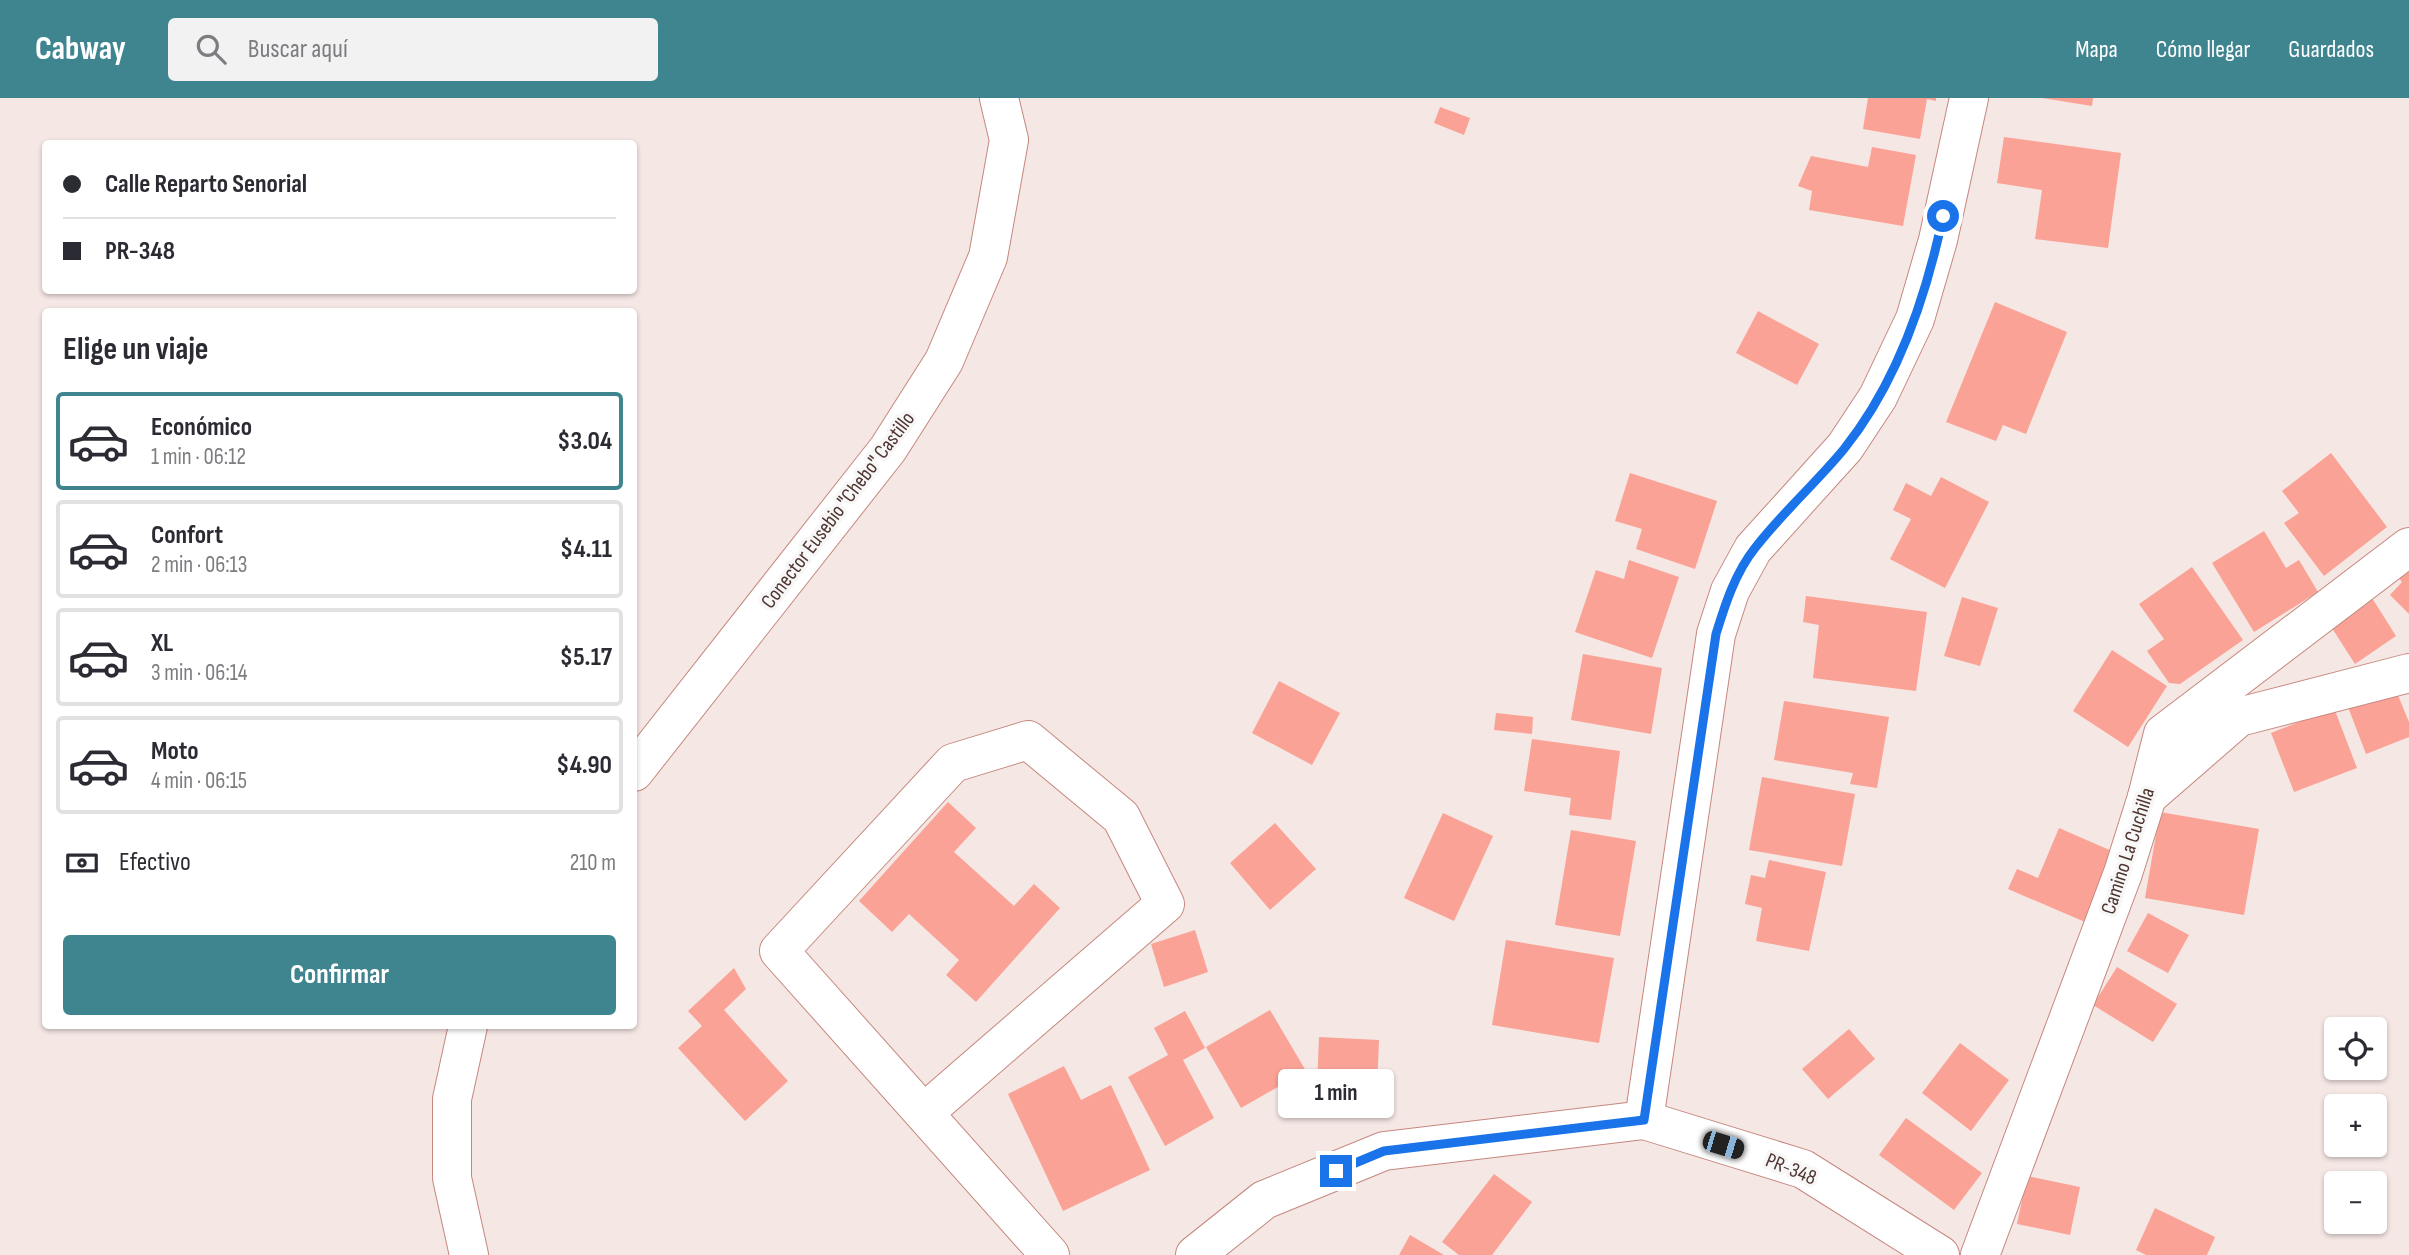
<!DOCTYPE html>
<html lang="es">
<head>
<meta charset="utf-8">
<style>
	:root { --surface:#fff; --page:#f2f2f3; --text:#2b2b33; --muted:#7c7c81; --line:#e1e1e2; --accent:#3f8590 }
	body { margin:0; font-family:"Sofia Sans Condensed",sans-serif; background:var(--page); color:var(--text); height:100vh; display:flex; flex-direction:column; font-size:26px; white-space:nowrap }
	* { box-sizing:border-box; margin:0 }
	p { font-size:23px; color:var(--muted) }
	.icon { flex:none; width:38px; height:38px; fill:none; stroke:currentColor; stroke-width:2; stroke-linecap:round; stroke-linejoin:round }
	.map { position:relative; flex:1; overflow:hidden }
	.panel { position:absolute; left:42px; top:210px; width:595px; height:721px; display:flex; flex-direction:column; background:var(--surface); border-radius:7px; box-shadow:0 2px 5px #0004 }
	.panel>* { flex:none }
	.banner { position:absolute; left:42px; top:42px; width:595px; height:154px; border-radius:7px; box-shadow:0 2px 5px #0004; display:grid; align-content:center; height:154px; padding:0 21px; background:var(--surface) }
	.fabs { position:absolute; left:2324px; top:919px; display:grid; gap:14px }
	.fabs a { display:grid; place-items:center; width:63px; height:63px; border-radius:7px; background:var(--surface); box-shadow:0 2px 5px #0004; font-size:35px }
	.end { position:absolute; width:32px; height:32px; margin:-16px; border:9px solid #1a73e8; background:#fff; box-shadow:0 0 0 4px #fff }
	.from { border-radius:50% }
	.bubble { position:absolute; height:49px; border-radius:7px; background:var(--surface); box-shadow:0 2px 5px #0004; font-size:23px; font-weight:700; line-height:49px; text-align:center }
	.car { position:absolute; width:21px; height:42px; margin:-21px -10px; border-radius:9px; box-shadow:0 0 5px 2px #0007; background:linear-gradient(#222 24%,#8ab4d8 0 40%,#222 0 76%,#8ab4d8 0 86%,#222 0) }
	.banner b { display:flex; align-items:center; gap:24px; height:66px; font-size:26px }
	.banner b+b { border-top:2px solid var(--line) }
	.banner i { width:18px; height:18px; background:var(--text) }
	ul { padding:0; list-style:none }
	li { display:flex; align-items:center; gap:21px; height:98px; margin:0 14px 10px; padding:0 7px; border:4px solid var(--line); border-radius:7px }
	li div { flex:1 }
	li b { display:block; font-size:26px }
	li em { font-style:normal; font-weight:700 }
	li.selected { border-color:var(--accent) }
	li>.icon { width:63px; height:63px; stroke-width:1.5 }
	h2 { padding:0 21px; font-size:32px; line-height:84px }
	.pay { display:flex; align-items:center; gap:18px; height:77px; padding:0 21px; font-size:26px }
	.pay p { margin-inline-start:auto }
	.action { display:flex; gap:14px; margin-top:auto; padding:14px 21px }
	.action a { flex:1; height:80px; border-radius:7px; background:var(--accent); color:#fff; font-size:28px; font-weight:700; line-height:80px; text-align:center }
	header { display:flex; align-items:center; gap:42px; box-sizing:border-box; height:98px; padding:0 35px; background:var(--accent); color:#fff }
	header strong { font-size:33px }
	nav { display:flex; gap:38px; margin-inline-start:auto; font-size:24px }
	.search { width:490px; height:63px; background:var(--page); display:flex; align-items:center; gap:18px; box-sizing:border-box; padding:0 24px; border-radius:7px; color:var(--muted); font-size:26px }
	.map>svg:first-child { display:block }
	.building { fill:#fba296 }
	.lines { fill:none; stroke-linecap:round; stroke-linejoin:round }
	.minor-casing { stroke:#c6877e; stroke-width:40 }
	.minor { stroke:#fff; stroke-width:38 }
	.route { stroke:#1a73e8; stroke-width:9 }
	.labels { text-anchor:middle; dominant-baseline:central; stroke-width:7; stroke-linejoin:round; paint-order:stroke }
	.street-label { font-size:21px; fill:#503531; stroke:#f7f7f7 }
</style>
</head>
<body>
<header>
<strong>Cabway</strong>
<div class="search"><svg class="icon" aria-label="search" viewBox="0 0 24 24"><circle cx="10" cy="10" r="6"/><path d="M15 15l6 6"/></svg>Buscar aquí</div>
<nav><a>Mapa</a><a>Cómo llegar</a><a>Guardados</a></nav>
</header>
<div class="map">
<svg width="2409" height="1157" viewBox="0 0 2409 1157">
	<rect width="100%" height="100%" fill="#f5e7e4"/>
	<g class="building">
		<path d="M1868 0H1936V3L1927 1 1920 41 1863 31Z"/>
		<path d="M2042 0H2093L2092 8Z"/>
		<path d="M1440 9 1470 20 1464 37 1434 25Z"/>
		<path d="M2004 39 2121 55 2108 150 2035 141 2042 92 1997 85Z"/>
		<path d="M1872 49 1916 57 1903 128 1809 112 1812 93 1798 88 1811 58 1868 69Z"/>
		<path d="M1995 204 2067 234 2026 336 2003 327 1996 343 1946 324Z"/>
		<path d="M1758 213 1819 246 1797 287 1736 255Z"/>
		<path d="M2331 355 2387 429 2324 478 2284 425 2299 415 2282 393Z"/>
		<path d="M1630 375 1717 403 1695 471 1636 451 1642 431 1615 423Z"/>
		<path d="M1941 379 1989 404 1945 490 1890 461 1911 421 1893 412 1906 385 1931 398Z"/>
		<path d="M2264 433 2286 470 2299 462 2318 494 2254 534 2212 465Z"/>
		<path d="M1629 462 1679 479 1652 560 1575 534 1596 472 1624 481Z"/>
		<path d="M2409 468V516L2390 497 2402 484 2398 479Z"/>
		<path d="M2192 469 2243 542 2180 586 2169 585 2147 553 2164 541 2139 506Z"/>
		<path d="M1806 498 1927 514 1916 593 1813 580 1819 527 1803 524Z"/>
		<path d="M1962 499 1998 510 1980 568 1944 558Z"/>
		<path d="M2372 500 2396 538 2355 566 2330 527Z"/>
		<path d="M2112 552 2167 588 2128 649 2073 613Z"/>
		<path d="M1583 556 1662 570 1651 636 1571 622Z"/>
		<path d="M1279 583 1340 615 1312 667 1252 635Z"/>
		<path d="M2395 590 2409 624V639L2366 656 2348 609Z"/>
		<path d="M1784 603 1889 619 1877 690 1850 686 1853 675 1774 662Z"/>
		<path d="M2334 610 2357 670 2294 694 2271 635Z"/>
		<path d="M1496 615 1533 619 1532 636 1494 632Z"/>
		<path d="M1532 641 1620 653 1611 722 1569 717 1571 700 1524 693Z"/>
		<path d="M1762 679 1855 696 1842 768 1749 752Z"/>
		<path d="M948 704 976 730 954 754 1014 808 1034 786 1060 810 976 904 946 877 959 862 909 816 892 834 859 803Z"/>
		<path d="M2160 714 2259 731 2244 817 2145 800Z"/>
		<path d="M1443 715 1493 738 1454 823 1404 800Z"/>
		<path d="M1275 725 1316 771 1270 812 1230 765Z"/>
		<path d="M2059 730 2114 754 2085 824 2008 791 2017 771 2038 780Z"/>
		<path d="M1571 732 1636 743 1620 838 1555 827Z"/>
		<path d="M1769 762 1826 774 1809 853 1756 843 1762 810 1745 806 1751 777 1765 780Z"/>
		<path d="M2148 815 2189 837 2168 875 2127 853Z"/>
		<path d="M1195 832 1208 874 1164 889 1151 846Z"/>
		<path d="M1506 842 1614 860 1599 945 1492 927Z"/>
		<path d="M2117 869 2177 906 2153 944 2093 907Z"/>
		<path d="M734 870 746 891 724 912 788 983 745 1023 678 950 702 928 688 913Z"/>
		<path d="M1270 912 1306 973 1241 1010 1206 949Z"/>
		<path d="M1185 913 1205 950 1183 962 1214 1020 1165 1048 1128 979 1168 957 1154 930Z"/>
		<path d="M1849 931 1875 961 1828 1001 1802 971Z"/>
		<path d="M1319 939 1379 942 1377 991 1317 989Z"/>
		<path d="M1960 945 2009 982 1971 1033 1922 995Z"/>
		<path d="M1064 968 1081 1002 1111 987 1150 1072 1063 1113 1008 996Z"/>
		<path d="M1906 1020 1982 1075 1954 1112 1879 1057Z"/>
		<path d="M1494 1076 1532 1104 1492 1157H1459L1442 1144Z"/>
		<path d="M2027 1078 2080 1089 2070 1137 2017 1126Z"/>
		<path d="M2155 1110 2215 1139 2207 1157H2146L2136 1152Z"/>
		<path d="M1410 1137 1444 1157H1399Z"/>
	</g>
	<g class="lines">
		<g class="minor-casing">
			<g id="minor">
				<path d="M634 674 888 351 944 263 988 159 1009 42 999 0"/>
				<path d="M2147 699 2239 619 2409 575"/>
				<path d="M468 928 452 1001V1080L469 1157"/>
				<path d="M925 1014 1165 806 1121 719 1028 642 953 665 779 853 1050 1157"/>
				<path d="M1644 1022 1716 536 1730 493 1753 451 1845 349 1878 299 1915 221 1938 142 1969 0"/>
				<path d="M1195 1157 1264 1102 1384 1053 1644 1022 1803 1071 1940 1157"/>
				<path d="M1980 1157 2123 775 2147 699 2163 636 2409 449"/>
			</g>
		</g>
		<use href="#minor" class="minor"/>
	</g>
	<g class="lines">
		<path class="route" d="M1336 1073 1384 1053 1644 1022 1716 536C1725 507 1735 475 1755 450 1782 415 1816 385 1844 351 1896 286 1926 200 1943 118"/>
	</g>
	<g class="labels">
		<g class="street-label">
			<text transform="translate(838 412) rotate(-53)">Conector Eusebio "Chebo" Castillo</text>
			<text transform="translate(2128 753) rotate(-72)">Camino La Cuchilla</text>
			<text transform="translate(1791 1071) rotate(22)">PR-348</text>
		</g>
	</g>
</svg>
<div class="fabs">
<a><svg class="icon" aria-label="locate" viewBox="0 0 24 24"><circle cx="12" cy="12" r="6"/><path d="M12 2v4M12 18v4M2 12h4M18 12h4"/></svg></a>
<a>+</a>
<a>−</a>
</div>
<i class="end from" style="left:1943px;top:118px"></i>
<i class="end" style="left:1336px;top:1073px"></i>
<div class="bubble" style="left:1278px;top:971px;width:116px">1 min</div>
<i class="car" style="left:1723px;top:1047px;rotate:107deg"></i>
<div class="banner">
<b><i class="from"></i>Calle Reparto Senorial</b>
<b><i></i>PR-348</b>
</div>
<section class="panel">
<h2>Elige un viaje</h2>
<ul>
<li class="selected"><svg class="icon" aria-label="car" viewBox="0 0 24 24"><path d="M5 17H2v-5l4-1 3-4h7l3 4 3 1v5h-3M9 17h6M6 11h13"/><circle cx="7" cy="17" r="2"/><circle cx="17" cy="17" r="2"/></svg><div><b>Económico</b><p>1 min · 06:12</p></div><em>$3.04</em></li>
<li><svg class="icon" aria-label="car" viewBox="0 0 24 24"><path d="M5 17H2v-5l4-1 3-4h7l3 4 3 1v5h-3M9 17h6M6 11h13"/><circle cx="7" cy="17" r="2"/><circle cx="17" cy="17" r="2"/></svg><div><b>Confort</b><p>2 min · 06:13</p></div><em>$4.11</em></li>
<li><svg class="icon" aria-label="car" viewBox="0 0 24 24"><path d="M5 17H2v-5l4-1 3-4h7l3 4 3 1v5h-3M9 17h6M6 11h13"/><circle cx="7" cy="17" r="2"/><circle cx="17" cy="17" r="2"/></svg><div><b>XL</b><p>3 min · 06:14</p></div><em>$5.17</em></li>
<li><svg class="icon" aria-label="car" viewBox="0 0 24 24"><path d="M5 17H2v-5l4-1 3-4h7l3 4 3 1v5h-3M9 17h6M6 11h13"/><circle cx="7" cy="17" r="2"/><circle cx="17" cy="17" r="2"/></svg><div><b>Moto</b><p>4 min · 06:15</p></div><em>$4.90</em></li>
</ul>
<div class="pay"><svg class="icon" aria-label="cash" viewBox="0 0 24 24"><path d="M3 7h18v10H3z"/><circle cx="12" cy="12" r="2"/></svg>Efectivo<p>210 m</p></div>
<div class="action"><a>Confirmar</a></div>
</section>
</div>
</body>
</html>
